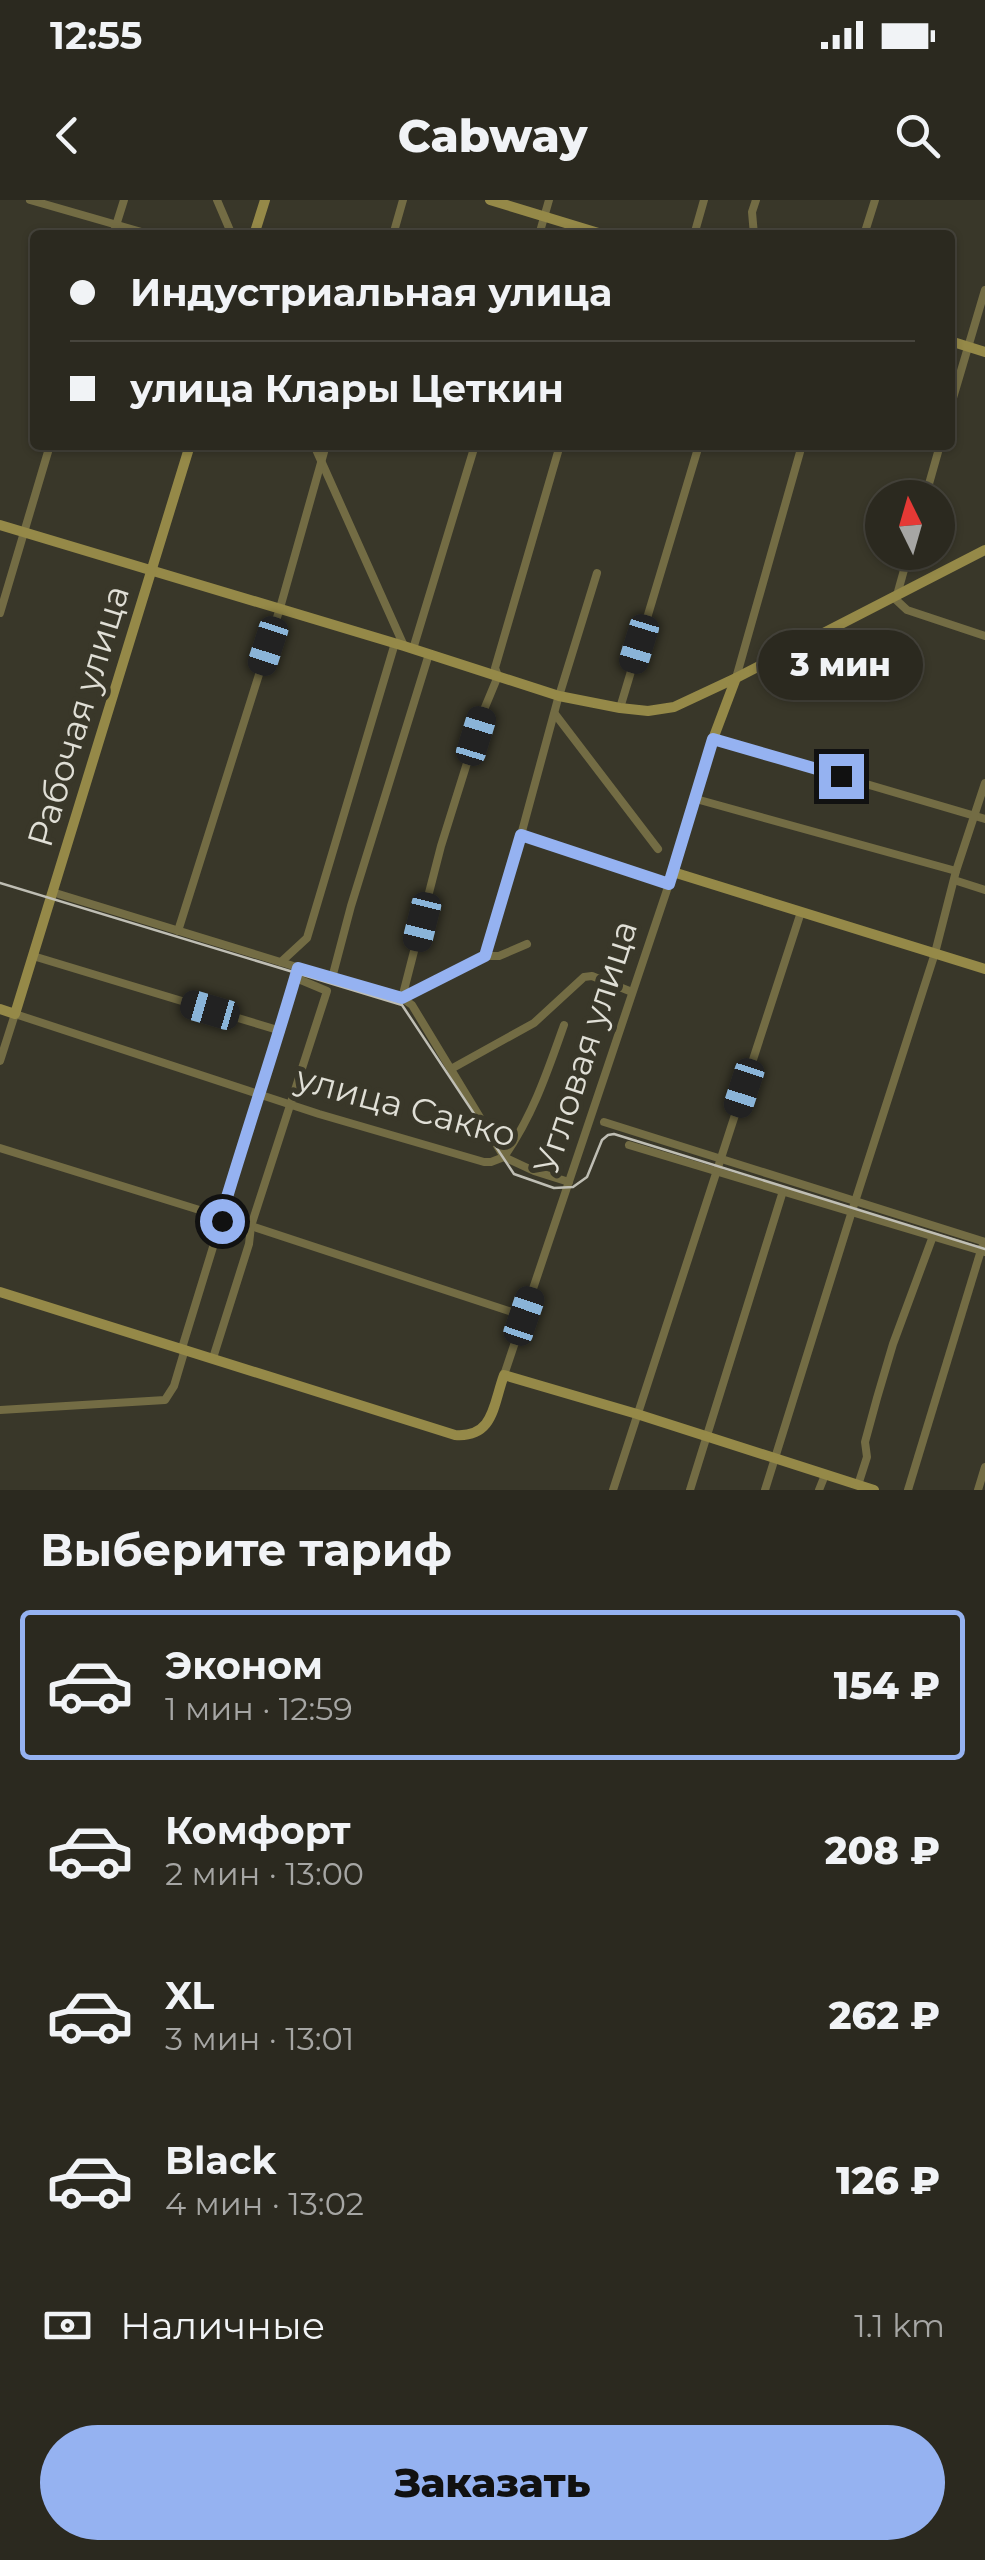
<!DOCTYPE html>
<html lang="ru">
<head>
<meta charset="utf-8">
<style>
	:root { --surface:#2b291f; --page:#333128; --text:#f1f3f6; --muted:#a6a6a4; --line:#47453d; --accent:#95b2f1 }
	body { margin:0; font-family:Montserrat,sans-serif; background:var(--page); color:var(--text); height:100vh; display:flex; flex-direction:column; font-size:38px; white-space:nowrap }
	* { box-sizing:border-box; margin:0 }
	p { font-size:32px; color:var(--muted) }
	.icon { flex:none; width:55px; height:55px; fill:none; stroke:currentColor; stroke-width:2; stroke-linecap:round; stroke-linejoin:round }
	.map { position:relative; height:1290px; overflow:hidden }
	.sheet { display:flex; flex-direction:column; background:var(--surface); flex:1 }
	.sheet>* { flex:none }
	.top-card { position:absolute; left:30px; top:30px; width:925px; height:220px; border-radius:10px; box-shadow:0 2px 8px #0004,0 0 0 2px var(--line); display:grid; align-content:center; height:220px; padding:0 40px; background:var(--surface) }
	.needle { width:65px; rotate:355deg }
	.buttons { position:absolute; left:865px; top:280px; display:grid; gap:20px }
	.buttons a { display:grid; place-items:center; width:90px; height:90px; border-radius:50%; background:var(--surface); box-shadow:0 2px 8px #0004,0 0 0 2px var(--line); font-size:50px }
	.end { position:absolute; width:45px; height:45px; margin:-22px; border:12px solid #95b2f1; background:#111; box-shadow:0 0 0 5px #111 }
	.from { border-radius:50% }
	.bubble { position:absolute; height:70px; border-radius:35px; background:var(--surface); box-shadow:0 2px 8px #0004,0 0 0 2px var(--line); font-size:32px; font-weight:800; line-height:70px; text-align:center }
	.car { position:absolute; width:30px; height:60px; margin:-30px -15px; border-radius:12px; box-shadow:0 0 8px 2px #0007; background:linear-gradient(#222 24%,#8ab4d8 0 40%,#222 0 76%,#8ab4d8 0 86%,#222 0) }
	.top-card b { display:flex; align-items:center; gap:35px; height:95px; font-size:38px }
	.top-card b+b { border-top:2px solid var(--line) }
	.top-card i { width:25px; height:25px; background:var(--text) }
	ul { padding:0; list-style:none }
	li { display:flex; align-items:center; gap:30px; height:150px; margin:0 20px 15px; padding:0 20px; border:5px solid transparent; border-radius:10px }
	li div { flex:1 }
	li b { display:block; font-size:38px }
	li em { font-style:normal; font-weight:800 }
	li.active { border-color:var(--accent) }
	li>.icon { width:90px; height:90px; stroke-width:1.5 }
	h2 { padding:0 40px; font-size:45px; line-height:120px }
	.pay { display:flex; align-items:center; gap:25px; height:110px; padding:0 40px; font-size:38px }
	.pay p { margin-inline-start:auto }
	.cta { display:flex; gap:20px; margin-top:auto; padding:20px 40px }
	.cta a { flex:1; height:115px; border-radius:60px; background:var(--accent); color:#111; font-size:40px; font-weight:800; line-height:115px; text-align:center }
	.status { display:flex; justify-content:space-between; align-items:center; height:70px; padding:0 50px; background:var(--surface); direction:ltr }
	.status svg { height:28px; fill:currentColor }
	header { display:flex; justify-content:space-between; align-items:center; height:130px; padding:0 40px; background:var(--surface); font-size:45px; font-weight:800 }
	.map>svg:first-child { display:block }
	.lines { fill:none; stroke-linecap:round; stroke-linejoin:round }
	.street { stroke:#736c44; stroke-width:8 }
	.secondary { stroke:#958948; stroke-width:10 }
	.tram { stroke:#bfbeb4; stroke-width:2.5 }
	.route { stroke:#95b2f1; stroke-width:12 }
	.labels { text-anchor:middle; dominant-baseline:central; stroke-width:10; stroke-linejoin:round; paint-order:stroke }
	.street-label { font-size:35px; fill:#e0dfd6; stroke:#393729 }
</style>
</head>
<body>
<div class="status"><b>12:55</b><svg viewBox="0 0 49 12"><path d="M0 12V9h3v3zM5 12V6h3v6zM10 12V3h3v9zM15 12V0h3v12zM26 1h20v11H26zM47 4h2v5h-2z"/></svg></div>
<header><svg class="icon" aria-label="back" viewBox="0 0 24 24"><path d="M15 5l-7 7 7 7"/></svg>Cabway<svg class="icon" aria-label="search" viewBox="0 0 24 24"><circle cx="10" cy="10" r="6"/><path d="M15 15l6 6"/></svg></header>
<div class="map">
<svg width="985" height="1290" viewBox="0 0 985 1290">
	<rect width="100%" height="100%" fill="#393729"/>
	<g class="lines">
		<g class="street">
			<path d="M30 0 152 35"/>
			<path d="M217 0 232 35"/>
			<path d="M113 35 124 0"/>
			<path d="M393 35 403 0"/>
			<path d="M539 35 549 0"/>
			<path d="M694 35 704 0"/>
			<path d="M754 35 752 12 756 0"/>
			<path d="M864 35 875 0"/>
			<path d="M950 208 985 90"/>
			<path d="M314 245 404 446"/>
			<path d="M925 298 940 245"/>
			<path d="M897 395 909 352"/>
			<path d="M893 397 907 410 985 436"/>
			<path d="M0 413 50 245"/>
			<path d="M413 449 475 245"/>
			<path d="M736 478 802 245"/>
			<path d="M559 496 597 373"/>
			<path d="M620 508 699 245"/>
			<path d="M555 514 658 649"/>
			<path d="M713 539 985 619"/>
			<path d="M696 599 956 671"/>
			<path d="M521 635 669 684"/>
			<path d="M954 680 985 690"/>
			<path d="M52 692 339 780 402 798 412 805 504 957"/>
			<path d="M178 731 280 408 326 245"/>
			<path d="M33 756 281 831"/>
			<path d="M485 756H499L527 744"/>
			<path d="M281 762 307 738 395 443"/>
			<path d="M332 778 351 706 429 454"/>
			<path d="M402 798 441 646 483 512 498 476 495 468 560 245"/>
			<path d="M402 798 485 756 521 635 559 495"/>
			<path d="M0 861 15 814 319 914 484 962H491L504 957 534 971 569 982"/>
			<path d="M451 869 534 823 584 777 592 776 632 792"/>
			<path d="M604 922 985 1042"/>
			<path d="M629 945 985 1052"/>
			<path d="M0 948 251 1026 524 1116"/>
			<path d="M504 957C533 915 547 873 564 825"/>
			<path d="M182 1148 296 777"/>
			<path d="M213 1158 249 1044 251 1026 327 791 296 778"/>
			<path d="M504 1175 673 672"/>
			<path d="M0 1210 165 1200 174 1186 185 1149"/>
			<path d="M858 1285 867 1257 865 1242 877 1198 893 1144 933 1036"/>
			<path d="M613 1290 801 712"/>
			<path d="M690 1290 783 991"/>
			<path d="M765 1290 852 1011 935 753 956 671 985 583"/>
			<path d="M819 1290 825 1275"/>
			<path d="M908 1290 982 1047"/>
			<path d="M978 1290 985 1267"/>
		</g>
		<g class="secondary">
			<path d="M490 0 605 35"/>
			<path d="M254 35 265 0"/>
			<path d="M950 141 985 152"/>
			<path d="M0 325 404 446 559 496 620 508 648 511 674 507 736 478 985 350"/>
			<path d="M736 478 713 539 673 672 985 769"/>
			<path d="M0 809 15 814 190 245"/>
			<path d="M0 1092 455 1235C494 1238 493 1205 504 1175L637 1214 874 1290"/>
		</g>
		<path class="tram" d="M0 683 402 805 514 974 554 988 573 987 587 977 602 940 608 935 614 934 985 1049"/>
	</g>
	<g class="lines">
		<path class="route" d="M222 1021 221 1017C246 933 274 851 298 768L402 798 485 756 521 635 669 684 713 539 841 576"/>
	</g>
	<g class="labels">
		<g class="street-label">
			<text transform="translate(78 516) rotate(-73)">Рабочая улица</text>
			<text transform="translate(585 847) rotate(-72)">Угловая улица</text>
			<text transform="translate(406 906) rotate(15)">улица Сакко</text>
		</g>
	</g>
</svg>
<div class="buttons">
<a><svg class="needle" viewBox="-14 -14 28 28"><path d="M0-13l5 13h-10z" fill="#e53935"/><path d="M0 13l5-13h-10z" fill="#a6a6a4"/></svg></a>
</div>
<i class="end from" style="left:222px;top:1021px"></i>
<i class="end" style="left:841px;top:576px"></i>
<div class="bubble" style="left:758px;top:430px;width:165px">3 мин</div>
<i class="car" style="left:639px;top:444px;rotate:197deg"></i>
<i class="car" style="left:268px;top:446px;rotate:198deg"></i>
<i class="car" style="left:476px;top:536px;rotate:17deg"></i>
<i class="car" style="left:422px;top:722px;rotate:194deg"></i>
<i class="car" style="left:210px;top:810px;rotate:286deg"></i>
<i class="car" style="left:744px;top:888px;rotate:198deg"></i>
<i class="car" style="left:524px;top:1116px;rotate:19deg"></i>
<div class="top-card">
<b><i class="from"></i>Индустриальная улица</b>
<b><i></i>улица Клары Цеткин</b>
</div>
</div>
<section class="sheet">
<h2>Выберите тариф</h2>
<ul>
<li class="active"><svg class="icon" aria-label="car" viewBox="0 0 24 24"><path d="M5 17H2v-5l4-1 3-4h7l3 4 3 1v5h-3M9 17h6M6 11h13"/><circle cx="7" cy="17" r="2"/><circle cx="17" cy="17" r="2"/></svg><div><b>Эконом</b><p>1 мин · 12:59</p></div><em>154 ₽</em></li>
<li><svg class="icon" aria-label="car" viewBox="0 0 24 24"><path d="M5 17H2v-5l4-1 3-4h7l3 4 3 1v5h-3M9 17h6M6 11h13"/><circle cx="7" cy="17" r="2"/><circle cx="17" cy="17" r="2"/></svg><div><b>Комфорт</b><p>2 мин · 13:00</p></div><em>208 ₽</em></li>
<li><svg class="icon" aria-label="car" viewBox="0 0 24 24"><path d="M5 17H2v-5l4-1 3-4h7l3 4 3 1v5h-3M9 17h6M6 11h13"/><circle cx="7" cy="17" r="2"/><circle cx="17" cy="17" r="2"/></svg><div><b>XL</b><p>3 мин · 13:01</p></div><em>262 ₽</em></li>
<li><svg class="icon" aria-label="car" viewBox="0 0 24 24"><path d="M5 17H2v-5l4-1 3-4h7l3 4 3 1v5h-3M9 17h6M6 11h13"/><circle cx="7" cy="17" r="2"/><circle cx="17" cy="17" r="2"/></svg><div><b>Black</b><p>4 мин · 13:02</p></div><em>126 ₽</em></li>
</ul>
<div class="pay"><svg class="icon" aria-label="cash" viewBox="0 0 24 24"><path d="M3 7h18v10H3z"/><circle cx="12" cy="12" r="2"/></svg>Наличные<p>1.1 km</p></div>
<div class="cta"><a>Заказать</a></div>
</section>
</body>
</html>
